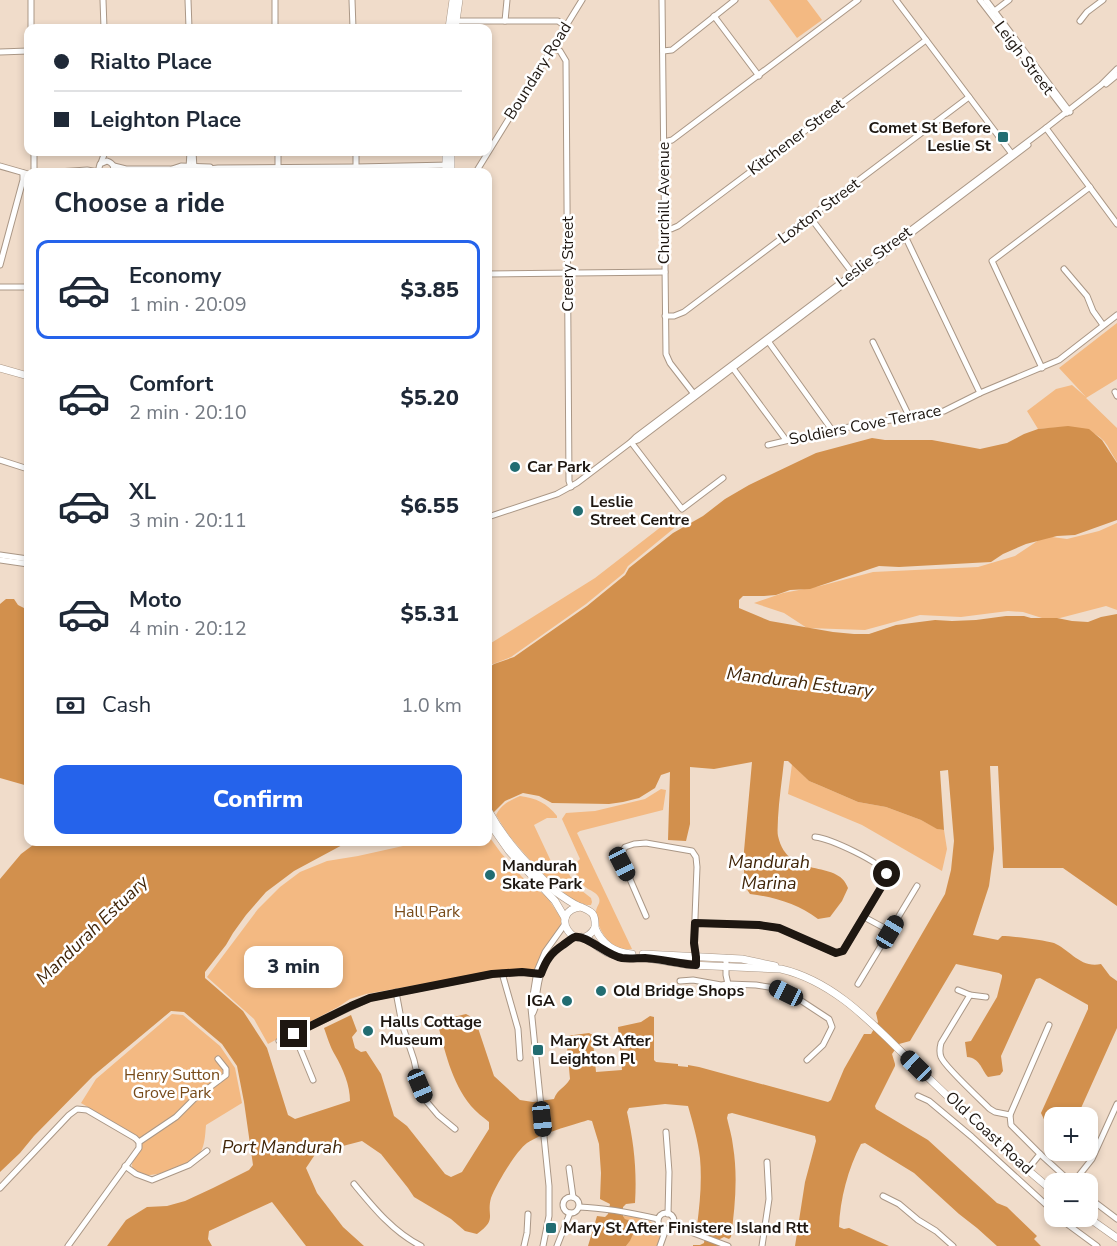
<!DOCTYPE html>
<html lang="en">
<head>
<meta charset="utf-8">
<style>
	:root { --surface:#fff; --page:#f2f2f3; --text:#1f2937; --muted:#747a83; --line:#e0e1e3; --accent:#2563eb }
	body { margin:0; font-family:"Nunito Sans",sans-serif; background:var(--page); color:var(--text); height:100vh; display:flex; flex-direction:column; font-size:22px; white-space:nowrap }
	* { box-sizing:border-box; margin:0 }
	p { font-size:20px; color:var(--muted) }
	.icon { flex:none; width:33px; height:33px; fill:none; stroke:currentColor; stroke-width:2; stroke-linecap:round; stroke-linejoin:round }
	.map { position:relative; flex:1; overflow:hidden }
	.panel { position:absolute; left:24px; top:168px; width:468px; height:678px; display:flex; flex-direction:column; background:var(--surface); border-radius:12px; box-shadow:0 3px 9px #0003 }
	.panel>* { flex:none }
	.guide { position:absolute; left:24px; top:24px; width:468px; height:132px; border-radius:12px; box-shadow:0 3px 9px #0003; display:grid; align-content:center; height:132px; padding:0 30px; background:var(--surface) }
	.controls { position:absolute; left:1044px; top:1107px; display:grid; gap:12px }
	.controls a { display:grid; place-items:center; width:54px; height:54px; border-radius:12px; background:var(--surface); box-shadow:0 3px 9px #0003; font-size:30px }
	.end { position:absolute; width:27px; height:27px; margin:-14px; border:8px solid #1e1711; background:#fff; box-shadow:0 0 0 3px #fff }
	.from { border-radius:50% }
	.bubble { position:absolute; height:42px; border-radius:12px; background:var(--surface); box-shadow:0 3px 9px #0003; font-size:20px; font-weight:800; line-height:42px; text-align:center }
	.car { position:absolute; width:18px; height:36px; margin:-18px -9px; border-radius:8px; box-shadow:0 0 4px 2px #0007; background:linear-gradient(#222 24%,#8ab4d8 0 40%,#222 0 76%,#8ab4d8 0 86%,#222 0) }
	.guide b { display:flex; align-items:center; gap:21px; height:57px; font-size:22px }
	.guide b+b { border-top:2px solid var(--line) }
	.guide i { width:15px; height:15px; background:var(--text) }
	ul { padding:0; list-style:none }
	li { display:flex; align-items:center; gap:18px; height:99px; margin:0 12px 9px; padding:0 18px; border:3px solid transparent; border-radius:12px }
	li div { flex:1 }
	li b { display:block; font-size:22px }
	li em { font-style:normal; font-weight:800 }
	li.active { border-color:var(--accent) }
	li>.icon { width:54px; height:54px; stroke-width:1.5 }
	h2 { padding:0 30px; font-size:27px; line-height:72px }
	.pay { display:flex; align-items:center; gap:15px; height:66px; padding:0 30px; font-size:22px }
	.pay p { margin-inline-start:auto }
	.primary-button { display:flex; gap:12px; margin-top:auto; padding:12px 30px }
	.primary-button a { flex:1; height:69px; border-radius:12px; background:var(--accent); color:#fff; font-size:24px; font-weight:800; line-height:69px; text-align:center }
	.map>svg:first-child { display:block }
	.green { fill:#f3b982 }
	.water { fill:#d2904d }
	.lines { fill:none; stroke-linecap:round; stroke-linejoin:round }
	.minor-casing { stroke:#aa9786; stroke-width:7 }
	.major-casing { stroke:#aa9786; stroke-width:8 }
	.minor { stroke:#fff; stroke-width:5 }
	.major { stroke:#fff; stroke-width:7 }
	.route { stroke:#1e1711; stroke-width:8 }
	.poi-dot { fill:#226d72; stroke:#fff; stroke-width:2 }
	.labels { text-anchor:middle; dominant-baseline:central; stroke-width:5; stroke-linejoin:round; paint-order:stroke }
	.street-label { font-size:16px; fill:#1e1711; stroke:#fff }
	.poi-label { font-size:16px; font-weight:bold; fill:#1e1711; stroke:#fff; text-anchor:start }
	.park-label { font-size:16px; fill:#784b1a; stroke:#fff }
	.water-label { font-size:18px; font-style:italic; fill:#402508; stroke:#fff }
</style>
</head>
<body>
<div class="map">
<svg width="1117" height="1246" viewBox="0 0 1117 1246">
	<rect width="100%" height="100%" fill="#f0dcca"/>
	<g class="green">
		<path d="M769 0H807L822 20 797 38Z"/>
		<path d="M1117 323V379L1086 398 1117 428V462C1112 455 1109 447 1104 441 1088 424 1059 427 1038 429L1027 411 1056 389 1072 385 1086 397 1059 368Z"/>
		<path d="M675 516 679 521 678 525 628 566 624 573 586 604 511 657 488 666V643H491L595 578Z"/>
		<path d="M1117 523V610L1106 606 1060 618H1042L1023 612 1008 611 961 617 920 615 865 630 807 628 784 613 754 603 783 593 820 586 873 572 978 567 1015 556 1045 536 1067 539 1099 531Z"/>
		<path d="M792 764 809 781 821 786 858 802 886 807 921 820 938 829 944 830 947 849 942 871 862 825 788 794Z"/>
		<path d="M661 789 666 790 663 810 580 831 577 833 632 949C628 949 625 950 622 950 608 947 596 925 596 912 596 906 601 904 599 898 597 893 592 891 588 889 580 883 575 875 574 865L580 859 562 819 566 813 595 811 645 799Z"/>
		<path d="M520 796C536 798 547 803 557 816V818H547L534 825 556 872 564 870 567 871 577 887 591 898 592 902 591 905C569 907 526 856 512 839 506 832 501 823 496 815 502 804 509 801 520 796Z"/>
		<path d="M488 835 501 853 522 877 547 897 561 918V927L542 952 534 970 495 971 366 994 350 999 338 1007 268 1044 254 1019 207 977 258 909 280 887 300 872 327 861 358 856 421 842H488Z"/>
		<path d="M172 1014 183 1015 220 1046 235 1068 242 1103 206 1125C205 1136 205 1147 198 1156 190 1166 133 1188 132 1165 132 1160 139 1153 142 1149L139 1137 81 1103 96 1079Z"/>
		<path d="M623 1216C639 1217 671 1220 657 1246H626L630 1241 632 1233 629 1229V1220L625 1219Z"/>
	</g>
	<g class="water">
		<path d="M1068 426 1089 429 1102 440 1117 463V520L1075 535 1057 536 1026 544 1003 554 991 562 899 567 879 566 810 589 790 590 776 595 764 596H743L739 600V608L770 621 833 632 854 634H869L896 625 935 620 952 621 976 620 1006 616H1024L1031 618H1057L1072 621 1088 622 1101 617 1117 614V906L1063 868H1003L998 766H990L994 849 989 886 973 935 998 940 1002 936C1013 936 1044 940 1054 943 1069 949 1081 969 1101 964L1110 976 1117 981V1028L1077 1117 1054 1118V1142L1051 1140 1052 1131 1051 1129 1049 1130 1041 1113 1088 1009V1005L1040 978 1036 979 1001 1056 1003 1071 1000 1075 988 1077C981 1069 980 1058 967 1057L965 1042 971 1041 997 997 1002 977V975L999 973 956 964 910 1041 899 1044 892 1054 895 1064V1066L875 1106 876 1109 928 1140 997 1203 1007 1207 1037 1236 1034 1239 1041 1246H997L977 1228 959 1214 914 1173 865 1143 861 1144C848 1169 840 1199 839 1227L844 1229 849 1228 889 1246H795L805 1182 816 1141 815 1136 732 1113 728 1114 727 1118C729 1127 732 1136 733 1146 738 1176 735 1207 731 1237L729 1239 724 1237 720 1239 718 1246H693V1245H700L704 1243 706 1229 697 1226C700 1203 702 1181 700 1158 698 1141 693 1123 688 1106L665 1104 629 1108 627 1112C634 1143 637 1171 635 1203L626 1204 623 1207V1216L625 1219 629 1220V1229L633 1234 630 1241 626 1246H588L597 1216 605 1217 608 1214 610 1204 600 1199 601 1173 599 1144 592 1121 588 1120C570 1126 542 1133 527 1143 516 1151 496 1185 491 1198 486 1216 498 1219 477 1234L465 1231 451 1219 414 1197 408 1188 381 1154 362 1141 316 1153 306 1168 317 1193 343 1227 364 1246H306L272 1202 209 1231 208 1239 212 1246H107L126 1220 147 1207 167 1206 185 1201 213 1188 249 1170 253 1165 244 1102 237 1066 222 1044 184 1012 171 1011 93 1076 34 1136 20 1153 0 1172V879L21 854 37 842H375L363 843H346L294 871 266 892 246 915 233 933 226 945 205 972V978L243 1011 267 1048 288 1115 295 1119 350 1101C350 1085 343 1069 335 1055 330 1047 327 1036 324 1028L351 1015 357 1031 352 1037 355 1048 361 1052 366 1051 381 1074 394 1116 407 1126 445 1174 451 1177 462 1172 489 1129V1122C483 1117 476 1112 471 1106 451 1081 445 1051 437 1021L466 1014 475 1019 494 1076 520 1100 533 1102 554 1099C557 1089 565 1088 570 1079L566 1036 589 1033 595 1036 593 1042 596 1072 622 1070 618 1027 641 1022 650 1016 654 1017V1060L656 1062 678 1064V1066L688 1067V1065L699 1067 828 1102 831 1100 844 1069 864 1034H871L878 1022 876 1013 945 894 951 870 954 841 948 770 940 771 944 830 937 829 921 820 886 807 858 802 821 786 809 781 788 761H784C782 780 779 799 778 818 778 824 777 831 778 836 788 881 838 858 848 888L842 901 830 917 818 919C798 904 775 897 750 894L744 885V851L752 762 714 769 690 767V824L686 841 668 840 670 772 661 775 655 788 639 798 623 802 609 804 552 803 539 796 523 793 505 801 488 818V668L494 664 514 657 587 606 625 575 629 568 673 533 703 516 725 499 749 485 816 453 872 438 885 440H932L980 449 1007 443 1024 434 1038 429Z"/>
		<path d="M6 599H14L18 605 28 610V786L0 778V604Z"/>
	</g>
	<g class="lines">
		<g class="minor-casing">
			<g id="minor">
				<path d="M31 0V28"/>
				<path d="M103 0 104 28"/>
				<path d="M188 0 189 28"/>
				<path d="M275 0V28"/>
				<path d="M352 0 353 28"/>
				<path d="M662 0 666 354 670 363 694 394"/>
				<path d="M896 0 1012 154"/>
				<path d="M980 0 1067 113"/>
				<path d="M986 0 1070 112"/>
				<path d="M992 13 1009 0"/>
				<path d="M714 16 759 76"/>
				<path d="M455 21H558L565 26"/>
				<path d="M505 21 507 0"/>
				<path d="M1080 21 1087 12 1103 0"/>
				<path d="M552 47 560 51 566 61 569 481 571 487"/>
				<path d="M663 51 672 50 735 0"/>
				<path d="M0 52 28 51"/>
				<path d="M1106 84 1117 75"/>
				<path d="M1046 128 1117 224"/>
				<path d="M664 142 672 140 858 0"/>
				<path d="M34 152V172"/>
				<path d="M193 152 194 168"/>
				<path d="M278 152V172"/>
				<path d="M356 152V167"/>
				<path d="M101 163 105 152"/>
				<path d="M0 166 28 174"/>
				<path d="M114 166 126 169H169L189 171 218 168 356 167 450 165"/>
				<path d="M189 168 190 152"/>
				<path d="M172 169 181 166 210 167"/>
				<path d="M58 172 87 170 99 172"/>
				<path d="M99 172V168L100 164 107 161C113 163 115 167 113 172"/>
				<path d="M476 172 582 0"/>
				<path d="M810 217 854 275"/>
				<path d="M664 230 671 229 678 226 926 40"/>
				<path d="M905 236 980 393"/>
				<path d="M0 265 23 180V173"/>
				<path d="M1064 269 1087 296 1093 311 1103 325"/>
				<path d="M488 274 665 272"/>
				<path d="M0 287H28"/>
				<path d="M665 316H674L684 312 969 97"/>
				<path d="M768 341 832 430"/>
				<path d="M873 342 909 416"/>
				<path d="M732 367 786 440"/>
				<path d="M1042 368 992 261 1090 187"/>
				<path d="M1115 392 1117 396"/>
				<path d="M631 442 682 509 723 478"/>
				<path d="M632 442 638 440 1028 145"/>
				<path d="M768 445 832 430 944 411 980 393 1059 360 1117 315"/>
				<path d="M0 460 28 469"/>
				<path d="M488 517 557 494 577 483 631 442 636 437 1046 128 1101 85 1117 69"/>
				<path d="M0 555 28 559"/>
				<path d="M0 560 28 564"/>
				<path d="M646 916 623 863 621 854 625 847 634 844 646 843 692 851 696 857 697 867 694 943 696 965"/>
				<path d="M864 917 890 931"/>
				<path d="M695 923 759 925 779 928 831 951 836 953 843 951 885 881 887 874C879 861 831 839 815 837"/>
				<path d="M726 958V975L728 984"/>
				<path d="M502 973 518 1029 520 1058"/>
				<path d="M680 981 693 980 721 985 728 984 756 985 775 988 797 998 829 1019 832 1027 823 1045 807 1060"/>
				<path d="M858 984 917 886"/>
				<path d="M958 990 970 995"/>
				<path d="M396 992 402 1024 414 1060 420 1087 427 1102 438 1115 455 1129"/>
				<path d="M986 997 970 995 941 1043C940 1047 939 1052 941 1057 944 1066 981 1100 990 1109L995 1112 1010 1115"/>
				<path d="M533 1013 535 1008C537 991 539 967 551 954 558 947 567 942 575 937"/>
				<path d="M294 1034 313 1080"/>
				<path d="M279 1041 370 998 492 974 522 972 541 974"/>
				<path d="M918 1096 929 1101 972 1137 1054 1212"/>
				<path d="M666 1132 669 1172 668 1214"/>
				<path d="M1040 1154 1073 1184"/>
				<path d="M125 1166 136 1174 152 1180 189 1165 207 1151"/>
				<path d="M569 1168 573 1197"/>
				<path d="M1028 1169 1040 1154 1011 1125 1010 1115 1049 1025"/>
				<path d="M1073 1183 1092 1159 1117 1104"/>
				<path d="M354 1184C373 1207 393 1232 421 1246"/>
				<path d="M0 1188 69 1115 77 1109 87 1110 135 1138 139 1142"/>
				<path d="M883 1196 899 1204 918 1220 936 1231 953 1246"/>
				<circle cx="571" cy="1205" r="8"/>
				<path d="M1088 1197 1117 1219"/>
				<path d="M579 1207C606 1208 632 1213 658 1219"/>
				<circle cx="666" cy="1221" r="8"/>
				<path d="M1063 1221 1097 1246"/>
				<path d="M672 1225 728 1246"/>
				<path d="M68 1246 139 1148V1142L176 1117 194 1099 226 1075V1069L218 1059"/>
				<path d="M524 1246 527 1233 528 1214"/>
				<path d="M543 1246 549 1216V1186L531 1008 537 971 545 952 565 924"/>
				<path d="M557 1246 570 1213"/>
				<path d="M660 1246 666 1229"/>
				<path d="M762 1246 769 1199 767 1162"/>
			</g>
		</g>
		<g class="major-casing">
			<g id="major">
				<path d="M449 28 453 0"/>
				<path d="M455 28 459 0"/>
				<path d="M451 152V172"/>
				<path d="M446 172V152"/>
				<path d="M0 368 28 376"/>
				<path d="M488 810C505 842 530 867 556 892 563 897 570 902 578 906 591 911 596 912 595 928 576 958 546 911 581 907"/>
				<path d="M488 821 509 851 555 901 565 918"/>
				<path d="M595 928C602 944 615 953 632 954"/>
				<path d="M582 937 591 941 598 947 608 953 623 958H646L690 965 781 969C837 982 876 1028 916 1066 961 1109 1006 1153 1054 1192"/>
				<path d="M643 954 742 959 775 966"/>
				<path d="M1086 1216 1117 1238"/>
			</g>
		</g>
		<use href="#minor" class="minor"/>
		<use href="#major" class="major"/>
	</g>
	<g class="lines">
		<path class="route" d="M294 1034 351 1006 370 998 492 974 522 972 541 974C546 960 551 953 563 945 567 942 572 938 575 937 587 935 606 955 622 958 629 959 637 958 645 958 662 959 679 964 696 965V957L694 943 695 923 759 925 779 928 836 953 843 951 885 881 887 874"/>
	</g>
	<g class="poi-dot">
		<rect x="997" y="131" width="12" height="12" rx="3"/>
		<circle cx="515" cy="467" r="6"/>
		<circle cx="578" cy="511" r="6"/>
		<circle cx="490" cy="875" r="6"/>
		<circle cx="601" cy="991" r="6"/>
		<circle cx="567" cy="1001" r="6"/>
		<circle cx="368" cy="1031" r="6"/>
		<rect x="532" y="1044" width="12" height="12" rx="3"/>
		<rect x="545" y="1222" width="12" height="12" rx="3"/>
	</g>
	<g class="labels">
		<g class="street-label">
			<text transform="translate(1024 58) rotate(53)">Leigh Street</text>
			<text transform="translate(538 71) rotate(-58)">Boundary Road</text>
			<text transform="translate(796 137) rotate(-37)">Kitchener Street</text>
			<text transform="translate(664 203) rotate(-90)">Churchill Avenue</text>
			<text transform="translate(819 211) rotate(-37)">Loxton Street</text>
			<text transform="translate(874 257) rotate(-37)">Leslie Street</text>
			<text transform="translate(568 264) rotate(-90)">Creery Street</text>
			<text transform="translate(865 425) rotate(-11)">Soldiers Cove Terrace</text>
			<text transform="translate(989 1133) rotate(43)">Old Coast Road</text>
		</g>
		<g class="poi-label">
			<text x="991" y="128" text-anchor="end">Comet St Before<tspan x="991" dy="18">Leslie St</tspan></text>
			<text x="527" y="467">Car Park</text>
			<text x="590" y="502">Leslie<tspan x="590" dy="18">Street Centre</tspan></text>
			<text x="502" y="866">Mandurah<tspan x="502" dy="18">Skate Park</tspan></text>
			<text x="613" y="991">Old Bridge Shops</text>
			<text x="555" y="1001" text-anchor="end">IGA</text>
			<text x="380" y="1022">Halls Cottage<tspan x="380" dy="18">Museum</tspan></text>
			<text x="550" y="1041">Mary St After<tspan x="550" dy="18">Leighton Pl</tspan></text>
			<text x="563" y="1228">Mary St After Finistere Island Rtt</text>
		</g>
		<g class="park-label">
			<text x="427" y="912">Hall Park</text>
			<text x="172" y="1075">Henry Sutton<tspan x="172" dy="18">Grove Park</tspan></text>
		</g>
		<g class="water-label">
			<text transform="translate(800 682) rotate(7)">Mandurah Estuary</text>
			<text x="769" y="862">Mandurah<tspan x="769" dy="21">Marina</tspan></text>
			<text transform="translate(92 930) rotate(-44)">Mandurah Estuary</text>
			<text x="282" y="1147">Port Mandurah</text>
		</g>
	</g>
</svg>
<div class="controls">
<a>+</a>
<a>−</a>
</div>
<i class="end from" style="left:887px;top:874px"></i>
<i class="end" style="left:294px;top:1034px"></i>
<div class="bubble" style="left:244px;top:946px;width:99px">3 min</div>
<i class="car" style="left:622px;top:864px;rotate:153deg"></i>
<i class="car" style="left:890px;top:932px;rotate:31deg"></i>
<i class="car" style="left:786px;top:993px;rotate:296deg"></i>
<i class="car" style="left:916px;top:1066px;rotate:314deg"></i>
<i class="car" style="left:420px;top:1086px;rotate:157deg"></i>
<i class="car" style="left:542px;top:1119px;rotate:174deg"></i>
<div class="guide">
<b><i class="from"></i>Rialto Place</b>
<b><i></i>Leighton Place</b>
</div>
<section class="panel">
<h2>Choose a ride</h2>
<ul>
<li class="active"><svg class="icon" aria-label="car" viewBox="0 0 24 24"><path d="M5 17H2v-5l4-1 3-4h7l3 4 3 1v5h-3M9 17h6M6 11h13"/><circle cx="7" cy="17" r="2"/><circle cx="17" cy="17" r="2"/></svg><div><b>Economy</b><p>1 min · 20:09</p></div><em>$3.85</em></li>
<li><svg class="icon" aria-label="car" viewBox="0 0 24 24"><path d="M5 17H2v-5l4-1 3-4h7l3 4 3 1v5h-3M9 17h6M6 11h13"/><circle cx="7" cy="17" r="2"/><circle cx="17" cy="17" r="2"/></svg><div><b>Comfort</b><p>2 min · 20:10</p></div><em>$5.20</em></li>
<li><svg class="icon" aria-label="car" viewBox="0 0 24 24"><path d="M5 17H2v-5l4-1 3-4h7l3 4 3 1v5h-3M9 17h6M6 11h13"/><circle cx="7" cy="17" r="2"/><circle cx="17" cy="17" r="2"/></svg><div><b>XL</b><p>3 min · 20:11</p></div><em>$6.55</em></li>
<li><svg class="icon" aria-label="car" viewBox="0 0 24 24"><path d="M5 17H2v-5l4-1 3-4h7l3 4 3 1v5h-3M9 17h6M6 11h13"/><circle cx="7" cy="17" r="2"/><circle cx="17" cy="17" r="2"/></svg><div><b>Moto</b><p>4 min · 20:12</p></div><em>$5.31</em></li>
</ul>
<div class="pay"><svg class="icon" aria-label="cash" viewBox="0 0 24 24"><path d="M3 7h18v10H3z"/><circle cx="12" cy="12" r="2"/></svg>Cash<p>1.0 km</p></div>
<div class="primary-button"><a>Confirm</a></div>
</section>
</div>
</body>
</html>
